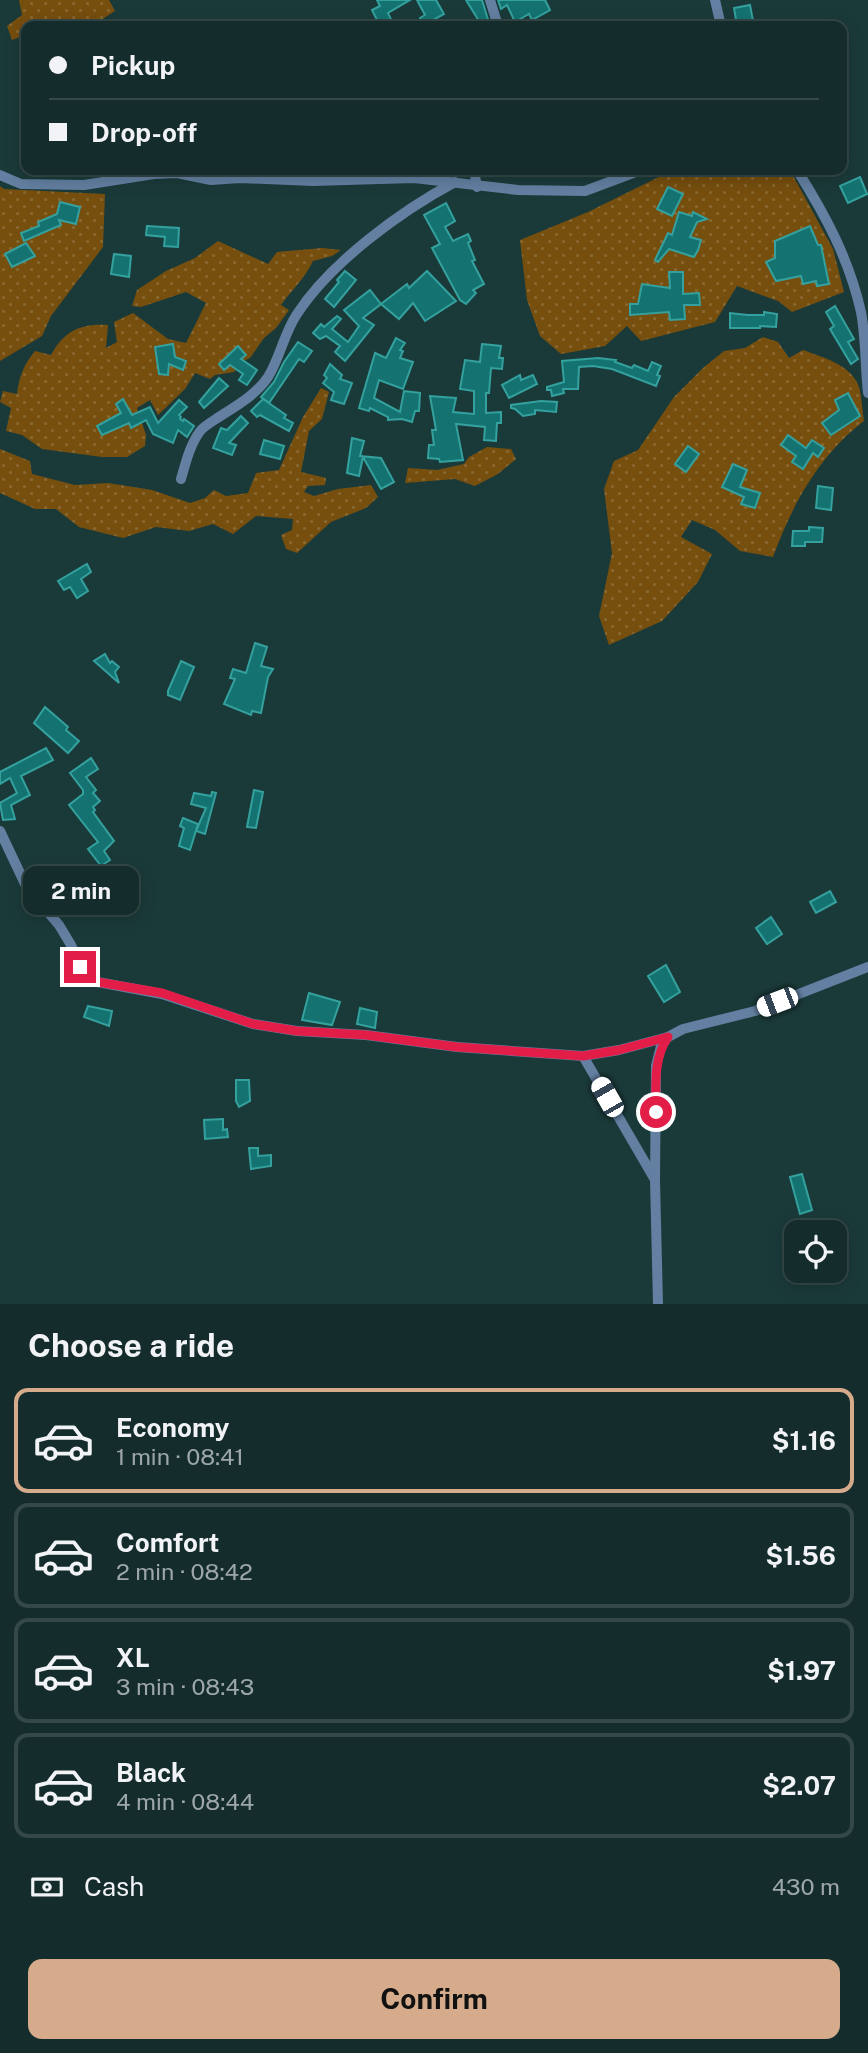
<!DOCTYPE html>
<html lang="en">
<head>
<meta charset="utf-8">
<style>
	:root { --surface:#142c2b; --page:#1d3433; --text:#f1f3f6; --muted:#9da7a9; --line:#334847; --accent:#d6ab8b }
	body { margin:0; font-family:"Public Sans",sans-serif; background:var(--page); color:var(--text); height:100vh; display:flex; flex-direction:column; font-size:26px; white-space:nowrap }
	* { box-sizing:border-box; margin:0 }
	p { font-size:23px; color:var(--muted) }
	.icon { flex:none; width:38px; height:38px; fill:none; stroke:currentColor; stroke-width:2; stroke-linecap:round; stroke-linejoin:round }
	.map { position:relative; height:1304px; overflow:hidden }
	.panel { display:flex; flex-direction:column; background:var(--surface); flex:1 }
	.panel>* { flex:none }
	.top-card { position:absolute; left:21px; top:21px; width:826px; height:154px; border-radius:14px; box-shadow:0 4px 18px #0003,0 0 0 2px var(--line); display:grid; align-content:center; height:154px; padding:0 28px; background:var(--surface) }
	.fabs { position:absolute; left:784px; top:1220px; display:grid; gap:14px }
	.fabs a { display:grid; place-items:center; width:63px; height:63px; border-radius:14px; background:var(--surface); box-shadow:0 4px 18px #0003,0 0 0 2px var(--line); font-size:35px }
	.end { position:absolute; width:32px; height:32px; margin:-16px; border:9px solid #e11d48; background:#fff; box-shadow:0 0 0 4px #fff }
	.from { border-radius:50% }
	.bubble { position:absolute; height:49px; border-radius:14px; background:var(--surface); box-shadow:0 4px 18px #0003,0 0 0 2px var(--line); font-size:23px; font-weight:700; line-height:49px; text-align:center }
	.car { position:absolute; width:21px; height:42px; margin:-21px -10px; border-radius:9px; box-shadow:0 0 5px 2px #0007; background:linear-gradient(#fff 24%,#345 0 40%,#fff 0 76%,#345 0 86%,#fff 0) }
	.top-card b { display:flex; align-items:center; gap:24px; height:66px; font-size:26px }
	.top-card b+b { border-top:2px solid var(--line) }
	.top-card i { width:18px; height:18px; background:var(--text) }
	ul { padding:0; list-style:none }
	li { display:flex; align-items:center; gap:21px; height:105px; margin:0 14px 10px; padding:0 14px; border:4px solid var(--line); border-radius:14px }
	li div { flex:1 }
	li b { display:block; font-size:26px }
	li em { font-style:normal; font-weight:700 }
	li.on { border-color:var(--accent) }
	li>.icon { width:63px; height:63px; stroke-width:1.5 }
	h2 { padding:0 28px; font-size:32px; line-height:84px }
	.pay { display:flex; align-items:center; gap:18px; height:77px; padding:0 28px; font-size:26px }
	.pay p { margin-inline-start:auto }
	.action { display:flex; gap:14px; margin-top:auto; padding:14px 28px }
	.action a { flex:1; height:80px; border-radius:14px; background:var(--accent); color:#111; font-size:28px; font-weight:700; line-height:80px; text-align:center }
	.map>svg:first-child { display:block }
	.grass { fill:url(#grass-dots) }
	.building { fill:#147371; stroke:#34a19e; stroke-width:2 }
	.lines { fill:none; stroke-linecap:round; stroke-linejoin:round }
	.minor { stroke:#637fa1; stroke-width:10 }
	.route { stroke:#e11d48; stroke-width:9 }
</style>
</head>
<body>
<div class="map">
<svg width="868" height="1304" viewBox="0 0 868 1304">
	<defs>
		<pattern id="grass-dots" width="8" height="8" patternUnits="userSpaceOnUse" patternTransform="scale(1.75)"><rect width="8" height="8" fill="#764e0e"/><path d="M2 2h.1M6 6h.1" fill="none" stroke="#886831" stroke-width="1.8" stroke-linecap="round"/></pattern>
	</defs>
	<rect width="100%" height="100%" fill="#1a3a39"/>
	<g class="grass">
		<path d="M19 0H109L115 11 92 26H62L60 24 52 26H26V35L12 40 7 26 22 15Z"/>
		<path d="M673 170H790L833 249 844 292 792 312 778 301 737 286 715 322 641 341 627 326 605 346 561 354 540 336 527 300 520 240 588 212Z"/>
		<path d="M0 186 4 189 105 194 103 247 51 316 42 336 0 361Z"/>
		<path d="M218 241 268 264 277 252 322 248 341 250 332 256 313 261C303 281 293 288 281 305L289 310 276 328 264 338 250 358 243 361 234 372 215 375 210 379 195 373 185 389 158 415 150 400 137 408 146 435 145 446 127 457H102L42 449 22 435 6 431 11 408 0 402 3 391 17 394C19 377 24 364 35 351L51 355C64 331 81 323 108 325L106 348 117 342 114 322 133 313 168 339 186 343 206 303 186 292 141 307 132 306 137 290 166 271 195 258Z"/>
		<path d="M763 337 778 342 789 358 803 350C822 357 852 365 859 387 862 397 862 410 864 421 819 455 792 505 773 557L740 551 715 530 692 520 681 537 712 554 698 582 662 621 609 645 599 616 612 553 604 489 614 461 638 450 674 397 703 368 724 351 745 348Z"/>
		<path d="M321 388 329 392 322 419 309 431 301 472 326 478 325 485 308 486 304 492 314 496 338 489 371 485 378 497 366 508 331 522 297 553 286 549 281 535 292 530 293 519 256 516 233 534 213 524 189 531 156 527 123 538 79 527 56 509H35L0 493V449L30 461 32 474 75 485 108 483 152 490 190 503 205 498 214 490 226 496 248 493 256 473 279 470 303 417Z"/>
		<path d="M487 447 511 449 516 459 498 474 475 486 455 479 405 483 408 468 437 470 464 464 469 457Z"/>
	</g>
	<g class="building">
		<path d="M377 0H410L388 13 393 24 389 26H380L372 10 380 6Z"/>
		<path d="M417 0H436L444 14 424 25 420 18 425 15Z"/>
		<path d="M466 0H482L490 26H482Z"/>
		<path d="M498 0H545L550 10 532 20 529 14 515 22 507 5 501 9Z"/>
		<path d="M750 5 754 26H737L734 8Z"/>
		<path d="M860 177 867 194 848 203 840 186Z"/>
		<path d="M668 187 683 194 672 216 657 209Z"/>
		<path d="M60 202 80 207 76 224 59 220 61 225 24 241 21 233 39 226 38 222 57 214Z"/>
		<path d="M446 203 455 221 445 227 453 241 468 234 471 241 468 243 475 260 472 261 484 284 473 290 476 293 466 304 460 300 432 248 440 244 424 215Z"/>
		<path d="M679 212 692 216 693 212 707 219 697 222 690 237 701 240 698 250 694 257 669 249 658 262 655 260 668 233 672 235Z"/>
		<path d="M147 226 179 228 178 247 164 246 165 237 146 235Z"/>
		<path d="M810 226 818 245H821L829 284 817 286 816 281 803 284 801 276 776 281 766 262 775 258V241Z"/>
		<path d="M26 243 35 256 12 267 5 254Z"/>
		<path d="M114 254 131 256 129 277 111 274Z"/>
		<path d="M345 271 356 280 334 307 325 299 339 282 337 280Z"/>
		<path d="M427 271 456 301 425 321 413 303 399 319 381 304 407 284 409 288Z"/>
		<path d="M669 272H683V294L699 293 700 305H684L685 319 670 320 669 312 630 315V304H638L642 284 670 288Z"/>
		<path d="M370 290 381 304 363 318 374 325 345 361 335 352 340 346 326 336 320 339 313 333 321 324 324 327 337 316 341 319 332 329 348 342 359 326 344 310Z"/>
		<path d="M835 306 854 339 848 342 858 359 851 364 830 329 834 326 826 312Z"/>
		<path d="M764 312 777 314 776 327 760 326V328H730V313L748 315H764Z"/>
		<path d="M396 338 405 343 400 350 403 351 400 358 413 362 403 389 379 380 374 398 400 412 404 391 420 393 419 411H415L412 422 402 419 388 420V417L370 408 369 411 359 408 375 353 386 358Z"/>
		<path d="M298 342 312 351 304 362 299 359 269 403 261 397 274 382 284 362Z"/>
		<path d="M173 344 175 357 186 361 183 370 169 364 168 375 159 374 155 347Z"/>
		<path d="M482 344 501 346 499 358H503L502 369 491 368 489 393H486V413L501 412V423H497L496 441 484 440 485 427 456 424 463 460 440 462 439 459 428 458 429 445H434L432 430H436L430 396 456 398 453 412 474 414V391L460 389 465 360 480 362Z"/>
		<path d="M238 346 246 355 241 359 257 370 247 385 239 380 243 374 230 365 224 370 219 364Z"/>
		<path d="M598 358 616 360 615 362 632 368 634 365 648 371 652 362 661 366 657 375 660 376 656 386 612 369 593 366 579 367 578 389H563L564 393 552 396 551 390H547V387L564 382 562 361Z"/>
		<path d="M330 364 342 375 340 379 352 383 344 404 331 400 334 392 323 383 327 378 324 375Z"/>
		<path d="M520 375 521 380 533 375 537 384 509 398 502 385Z"/>
		<path d="M219 378 228 386 204 408 199 402Z"/>
		<path d="M848 393 860 416 831 435 822 423 839 410 835 400Z"/>
		<path d="M123 399 132 415 150 407 158 423 179 400 187 407 179 415 181 417 180 419 183 421 184 419 194 426 187 437 178 430 173 443 153 434 146 420 131 428 129 423 102 435 97 426 121 413 116 404Z"/>
		<path d="M263 399 286 415 284 418 293 423 289 431 260 415 257 417 251 411Z"/>
		<path d="M541 401 557 402 556 412 535 410V414L523 416 515 409 511 408V405Z"/>
		<path d="M241 416 248 423 229 443 236 445 232 455 213 448 221 428 227 430Z"/>
		<path d="M788 435 806 448 812 440 824 448 818 457 813 453 803 469 792 462 796 456 781 445Z"/>
		<path d="M352 438 364 441 360 456 381 458 394 482 381 489 363 457 359 476 347 473Z"/>
		<path d="M264 440 284 446 280 459 260 454Z"/>
		<path d="M688 446 699 454 686 472 675 464Z"/>
		<path d="M733 464 747 470 740 487 760 493 755 508 741 504 744 497 722 487Z"/>
		<path d="M818 486 833 488 831 510 816 508Z"/>
		<path d="M809 527 823 528 822 542H805V546H792L793 531H809Z"/>
		<path d="M87 564 91 572 81 579 88 591 77 598 70 587 64 590 58 581Z"/>
		<path d="M255 643 267 647 261 666 273 669 268 677 261 713 252 711 251 715 224 704 235 679 230 678 233 669 246 673Z"/>
		<path d="M105 654 110 663 112 661 119 667 115 672 119 683 94 661Z"/>
		<path d="M181 661 194 667 180 700 168 695V691Z"/>
		<path d="M45 707 68 727 66 730 79 741 68 753 34 723Z"/>
		<path d="M46 748 53 760 21 776 30 795 11 805 15 819 3 820 0 803 17 793 10 778 0 784V772Z"/>
		<path d="M91 758 98 769 86 777 96 790 93 793 100 801 93 807 95 810 93 812 114 841 104 851 110 860 101 866 88 849 98 842 69 805 83 794V790L70 773Z"/>
		<path d="M254 790 263 792 256 828 247 827Z"/>
		<path d="M212 792 216 793 205 834 196 831 206 808 191 804 194 793 211 796Z"/>
		<path d="M183 818 198 824 190 850 179 846 184 828 180 826Z"/>
		<path d="M830 891 836 902 816 913 810 902Z"/>
		<path d="M771 917 782 934 767 944 756 928Z"/>
		<path d="M666 965 680 992 664 1002 648 976Z"/>
		<path d="M309 993 340 1002 332 1025 302 1020Z"/>
		<path d="M88 1006 112 1011 109 1026 84 1017Z"/>
		<path d="M360 1008 377 1012 375 1028 357 1024Z"/>
		<path d="M236 1080H249L250 1101 239 1107 236 1101Z"/>
		<path d="M223 1119V1130L227 1129 228 1137 205 1139 204 1120Z"/>
		<path d="M249 1148H258V1156L271 1155V1166L251 1169Z"/>
		<path d="M802 1174 812 1210 800 1214 790 1177Z"/>
	</g>
	<g class="lines">
		<g class="minor">
			<path d="M490 0 498 26"/>
			<path d="M715 0 721 26"/>
			<path d="M474 170 477 187"/>
			<path d="M797 170C826 216 849 259 861 312 866 338 865 367 868 393"/>
			<path d="M0 175 21 184 84 185 154 174 177 173 211 180 240 178 313 181 414 178 518 190 585 191 641 170"/>
			<path d="M181 479C186 462 190 444 201 430 206 425 213 421 219 417 236 406 256 395 268 377 280 358 284 333 297 314 331 262 401 211 455 182"/>
			<path d="M0 831 27 888 59 925 71 945 80 967 92 981 162 994 253 1024 297 1031 366 1035 457 1047 583 1056 619 1050 668 1037"/>
			<path d="M583 1056 654 1178"/>
			<path d="M658 1304 655 1180 656 1066 661 1046 668 1037 683 1029 755 1011 868 967"/>
		</g>
	</g>
	<g class="lines">
		<path class="route" d="M80 967 92 981 162 993 253 1024 297 1031 366 1035 457 1047 583 1056 619 1050 668 1037C653 1059 656 1086 656 1112"/>
	</g>
</svg>
<div class="fabs">
<a><svg class="icon" aria-label="locate" viewBox="0 0 24 24"><circle cx="12" cy="12" r="6"/><path d="M12 2v4M12 18v4M2 12h4M18 12h4"/></svg></a>
</div>
<i class="end from" style="left:656px;top:1112px"></i>
<i class="end" style="left:80px;top:967px"></i>
<div class="bubble" style="left:23px;top:866px;width:116px">2 min</div>
<i class="car" style="left:777px;top:1002px;rotate:249deg"></i>
<i class="car" style="left:607px;top:1097px;rotate:330deg"></i>
<div class="top-card">
<b><i class="from"></i>Pickup</b>
<b><i></i>Drop-off</b>
</div>
</div>
<section class="panel">
<h2>Choose a ride</h2>
<ul>
<li class="on"><svg class="icon" aria-label="car" viewBox="0 0 24 24"><path d="M5 17H2v-5l4-1 3-4h7l3 4 3 1v5h-3M9 17h6M6 11h13"/><circle cx="7" cy="17" r="2"/><circle cx="17" cy="17" r="2"/></svg><div><b>Economy</b><p>1 min · 08:41</p></div><em>$1.16</em></li>
<li><svg class="icon" aria-label="car" viewBox="0 0 24 24"><path d="M5 17H2v-5l4-1 3-4h7l3 4 3 1v5h-3M9 17h6M6 11h13"/><circle cx="7" cy="17" r="2"/><circle cx="17" cy="17" r="2"/></svg><div><b>Comfort</b><p>2 min · 08:42</p></div><em>$1.56</em></li>
<li><svg class="icon" aria-label="car" viewBox="0 0 24 24"><path d="M5 17H2v-5l4-1 3-4h7l3 4 3 1v5h-3M9 17h6M6 11h13"/><circle cx="7" cy="17" r="2"/><circle cx="17" cy="17" r="2"/></svg><div><b>XL</b><p>3 min · 08:43</p></div><em>$1.97</em></li>
<li><svg class="icon" aria-label="car" viewBox="0 0 24 24"><path d="M5 17H2v-5l4-1 3-4h7l3 4 3 1v5h-3M9 17h6M6 11h13"/><circle cx="7" cy="17" r="2"/><circle cx="17" cy="17" r="2"/></svg><div><b>Black</b><p>4 min · 08:44</p></div><em>$2.07</em></li>
</ul>
<div class="pay"><svg class="icon" aria-label="cash" viewBox="0 0 24 24"><path d="M3 7h18v10H3z"/><circle cx="12" cy="12" r="2"/></svg>Cash<p>430 m</p></div>
<div class="action"><a>Confirm</a></div>
</section>
</body>
</html>
